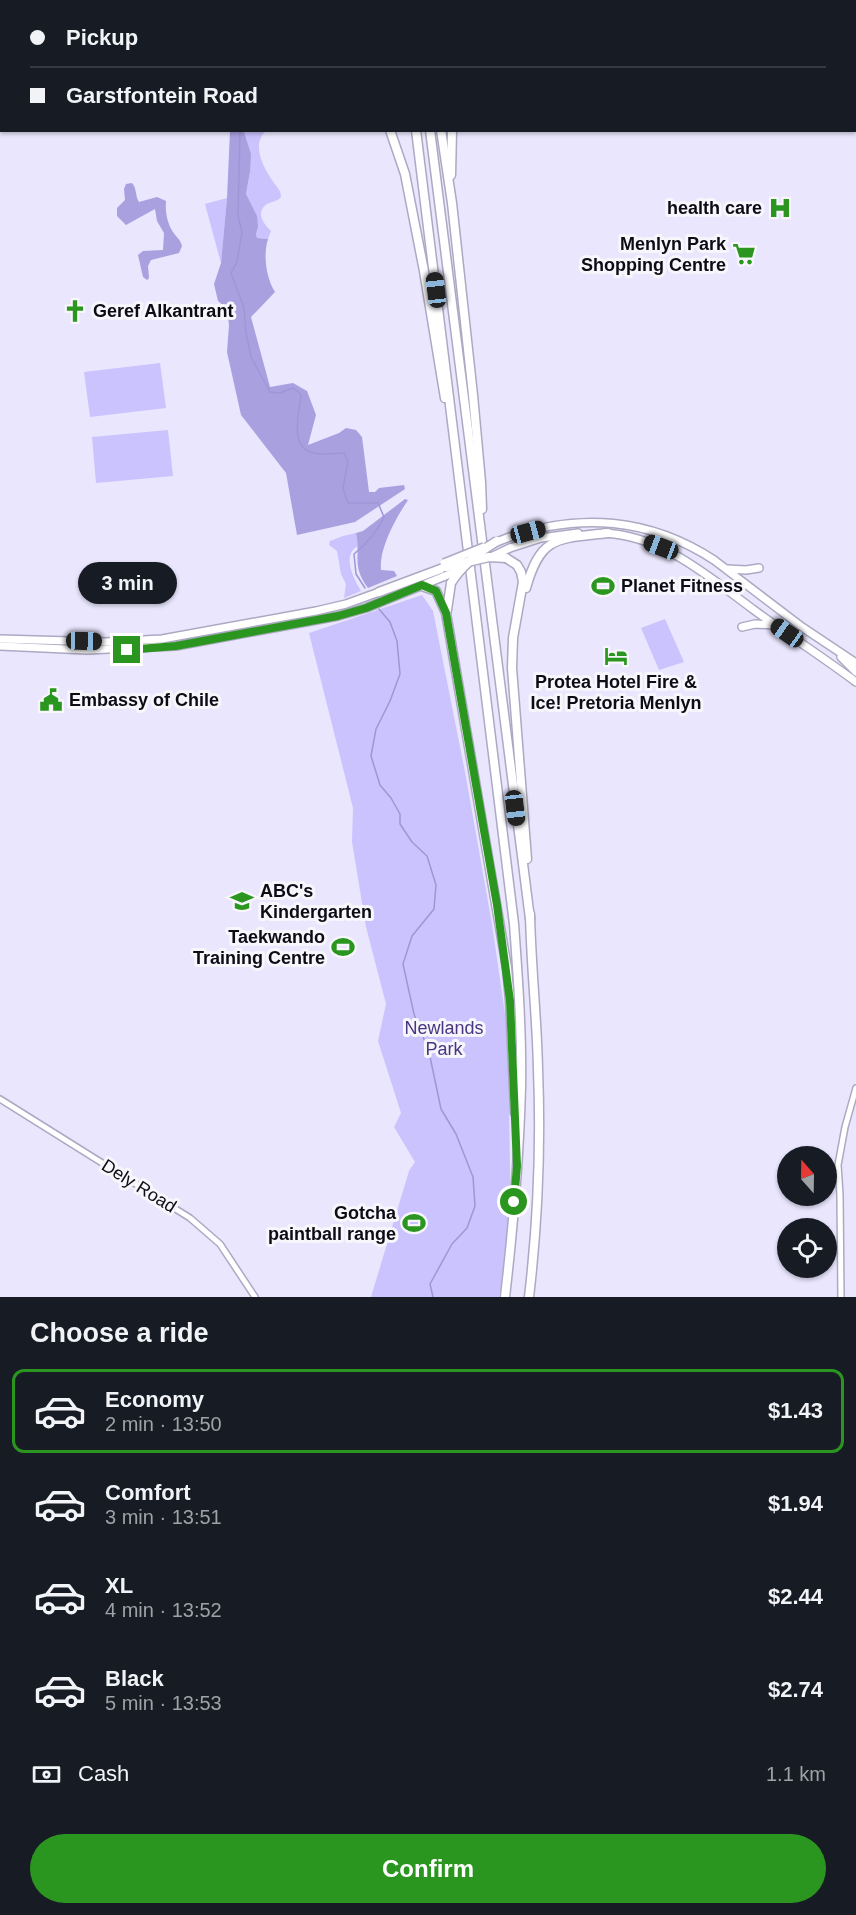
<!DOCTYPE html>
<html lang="en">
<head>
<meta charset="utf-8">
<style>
	:root { --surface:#171b24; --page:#242831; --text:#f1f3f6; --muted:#9ea1a6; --line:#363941; --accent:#2b961f }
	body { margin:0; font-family:Helvetica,sans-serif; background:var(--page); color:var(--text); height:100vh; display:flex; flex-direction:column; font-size:22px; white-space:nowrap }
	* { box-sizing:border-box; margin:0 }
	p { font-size:20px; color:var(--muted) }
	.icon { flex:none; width:33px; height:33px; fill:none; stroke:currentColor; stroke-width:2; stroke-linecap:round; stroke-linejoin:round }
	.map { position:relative; height:1297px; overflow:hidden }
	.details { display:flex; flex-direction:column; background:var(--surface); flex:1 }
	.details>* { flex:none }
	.banner { position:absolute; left:0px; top:0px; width:856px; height:132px; box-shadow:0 2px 4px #0004; display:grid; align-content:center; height:132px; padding:0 30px; background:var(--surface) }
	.needle { width:39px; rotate:340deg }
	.controls { position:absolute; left:777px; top:1146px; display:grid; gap:12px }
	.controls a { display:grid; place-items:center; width:60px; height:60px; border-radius:50%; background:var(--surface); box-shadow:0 2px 4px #0004; font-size:30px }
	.end { position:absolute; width:27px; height:27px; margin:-14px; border:8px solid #2b961f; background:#fff; box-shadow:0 0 0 3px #fff }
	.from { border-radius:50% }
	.bubble { position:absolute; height:42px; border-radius:21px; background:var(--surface); box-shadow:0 2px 4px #0004; font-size:20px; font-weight:700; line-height:42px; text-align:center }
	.car { position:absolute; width:18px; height:36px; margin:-18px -9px; border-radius:8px; box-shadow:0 0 4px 2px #0007; background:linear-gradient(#222 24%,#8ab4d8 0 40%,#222 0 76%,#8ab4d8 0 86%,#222 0) }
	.banner b { display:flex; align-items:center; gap:21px; height:57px; font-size:22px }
	.banner b+b { border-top:2px solid var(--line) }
	.banner i { width:15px; height:15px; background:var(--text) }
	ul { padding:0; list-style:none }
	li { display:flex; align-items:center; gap:18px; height:84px; margin:0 12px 9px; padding:0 18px; border:3px solid transparent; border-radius:12px }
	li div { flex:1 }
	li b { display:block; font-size:22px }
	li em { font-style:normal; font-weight:700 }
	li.current { border-color:var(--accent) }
	li>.icon { width:54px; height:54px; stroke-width:1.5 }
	h2 { padding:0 30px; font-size:27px; line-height:72px }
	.pay { display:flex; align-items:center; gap:15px; height:66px; padding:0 30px; font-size:22px }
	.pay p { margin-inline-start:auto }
	.primary-button { display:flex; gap:12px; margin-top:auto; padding:12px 30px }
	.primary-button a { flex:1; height:69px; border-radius:36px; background:var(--accent); color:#fff; font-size:24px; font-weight:700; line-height:69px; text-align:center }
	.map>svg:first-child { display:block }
	.green { fill:#cbc3fe }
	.forest { fill:#a9a0e0 }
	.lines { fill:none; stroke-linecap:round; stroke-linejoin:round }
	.stream { stroke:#9f96d6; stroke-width:1.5 }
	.minor-casing { stroke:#aca9c3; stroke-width:8 }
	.major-casing { stroke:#aca9c3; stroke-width:10 }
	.highway-casing { stroke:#aca9c3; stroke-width:11 }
	.minor { stroke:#fff; stroke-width:5 }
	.major { stroke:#fff; stroke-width:7 }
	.highway { stroke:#fff; stroke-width:8 }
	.major-bridge-casing { stroke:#aca9c3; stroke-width:10; stroke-linecap:butt }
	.highway-bridge-casing { stroke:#aca9c3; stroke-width:11; stroke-linecap:butt }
	.major-bridge { stroke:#fff; stroke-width:7 }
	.highway-bridge { stroke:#fff; stroke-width:8 }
	.route { stroke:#2b961f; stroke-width:8 }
	.labels { text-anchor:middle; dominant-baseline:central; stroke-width:6; stroke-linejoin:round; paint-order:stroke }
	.poi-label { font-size:18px; font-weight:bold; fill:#0d0c15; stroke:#f6f6fb; text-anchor:end }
	.park-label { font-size:18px; fill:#483682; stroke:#f6f6fb }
	.street-label { font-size:18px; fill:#0d0c15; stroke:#f6f6fb }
</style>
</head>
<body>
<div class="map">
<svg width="856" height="1297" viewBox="0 0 856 1297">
	<rect width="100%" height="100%" fill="#e9e6fd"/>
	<g class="green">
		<path d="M245 131H266C251 144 263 167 272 180 276 187 281 189 281 197 277 202 273 201 267 204 255 212 263 223 271 231L268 239 257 238 256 234 258 227 246 194 250 172 243 132Z"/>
		<path d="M227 198 221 263 205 204Z"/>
		<path d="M160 363 166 408 90 417 84 372Z"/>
		<path d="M168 430 173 476 96 483 92 437Z"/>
		<path d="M356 533 358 546C341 555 354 579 361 591L344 598 346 584 341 574 337 551 329 545 330 541 343 536Z"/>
		<path d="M422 595 433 611 465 772 492 924 508 1035 511 1237 499 1297H371L409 1171 415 1162 394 1127 401 1113 378 1041 386 1004 366 927 352 842 353 808 309 633Z"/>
		<path d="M665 619 684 662 659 670 641 628Z"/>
	</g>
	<g class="forest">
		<path d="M230 131H245L244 132 251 154 250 172 246 194 257 216 258 227 256 234 257 238 268 239C263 255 266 278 275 292L251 317 270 387 293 383 307 391 316 415 308 445 339 433 346 428 356 430 362 437 369 492H375L379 488 404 485 405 489 355 522 297 535 286 473 241 415 227 352 229 325 227 309 218 301 214 284 221 263 227 198Z"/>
		<path d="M132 183C137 188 135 196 139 202L157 197 166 201C165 211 167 223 173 232 177 238 180 239 182 246L179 253 151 260 148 266 149 278 147 280 143 277 138 255 143 251 163 250 164 233 157 221 155 209 126 225 117 216V208L125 200 124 189 126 184Z"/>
		<path d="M405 499 408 500C396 518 379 548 381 570L394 571 397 576 368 588C351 565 361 557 356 533L363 531Z"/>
	</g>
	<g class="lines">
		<g class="stream">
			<path d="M243 2V0"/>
			<path d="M0 67H2"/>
			<path d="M240 130 238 216 242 232 237 262 231 273 244 308 246 333 251 357 270 392 280 393 293 388 301 394C300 411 289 444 310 452 320 456 334 453 344 453L348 461 343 488 348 503H378L384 517C377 532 368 543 354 554L356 574 365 588"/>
			<path d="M379 609 390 622 397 641 400 674 390 701 376 729 371 756 380 785 391 798 400 814V824L412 842 427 856 436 885 434 909 412 936 403 964 414 1014 429 1052 441 1109 456 1134 473 1177 475 1206 467 1228 452 1244 430 1284 433 1297"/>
		</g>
		<g class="minor-casing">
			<g id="minor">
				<path d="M0 1099 190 1218 220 1244 255 1297"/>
				<path d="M841 1297 840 1195 838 1165 845 1127 856 1088"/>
			</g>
		</g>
		<g class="major-casing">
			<g id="major">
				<path d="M522 0 527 2"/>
				<path d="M583 0 589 2"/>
				<path d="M656 2 659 0"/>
				<path d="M855 45 856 46"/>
				<path d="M855 50H856"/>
				<path d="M855 65H856"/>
				<path d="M604 533C663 536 708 576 754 610 788 635 823 657 856 682"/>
				<path d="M507 538C579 512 650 518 714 560L802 627 856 663"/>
				<path d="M510 548 541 538 578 533"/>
				<path d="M727 569 746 570 759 568"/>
				<path d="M742 627 755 624 775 625"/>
				<path d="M0 639 105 642 162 639 316 611 346 604 382 591"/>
				<path d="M0 646 87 650 176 646 338 616 366 608 445 576"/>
				<path d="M841 657 856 672"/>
			</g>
		</g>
		<g class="highway-casing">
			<g id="highway">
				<path d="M388 0V2"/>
				<path d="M400 0V2"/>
				<path d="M414 0V2"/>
				<path d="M427 0V2"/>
				<path d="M339 2V0"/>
				<path d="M350 2V0"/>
				<path d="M474 2 477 0"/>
				<path d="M390 130 405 174 424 271 445 398"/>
				<path d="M416 130 514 924C518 978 522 1033 521 1088 519 1158 513 1228 505 1297"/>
				<path d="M430 130 530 919"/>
				<path d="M441 130 452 203 473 395 481 482 482 509"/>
				<path d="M451 175 452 130"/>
				<path d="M506 558 517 565 521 572 523 582 513 638 512 668 527 859"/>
				<path d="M422 586 436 591 446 613 507 968 510 1001 515 1113"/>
				<path d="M526 588C541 535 557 539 608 533"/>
				<path d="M379 592 446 567"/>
				<path d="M447 610 451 583"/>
				<path d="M529 1297C538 1221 541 1146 538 1069 537 1018 531 966 530 914"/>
			</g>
		</g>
		<use href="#minor" class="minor"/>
		<use href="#major" class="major"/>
		<use href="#highway" class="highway"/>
		<g class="major-bridge-casing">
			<g id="major-bridge">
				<path d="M494 543 507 538"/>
				<path d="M491 557 510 548"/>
				<path d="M444 563 484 547"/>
				<path d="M445 576 461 569"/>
			</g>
		</g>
		<g class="highway-bridge-casing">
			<g id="highway-bridge">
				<path d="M446 567 489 557 506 558"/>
				<path d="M451 583C462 565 479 552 497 541"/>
			</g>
		</g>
		<use href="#major-bridge" class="major-bridge"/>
		<use href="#highway-bridge" class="highway-bridge"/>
	</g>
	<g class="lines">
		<path class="route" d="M127 650 176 646 338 616 366 608 422 585 436 591 446 613 497 905 510 1001 517 1166 514 1202"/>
	</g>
	<defs>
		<g id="hospital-bare" transform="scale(1.8)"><path d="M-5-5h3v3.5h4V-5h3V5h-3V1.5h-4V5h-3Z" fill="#2b961f" stroke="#f6f6fb" stroke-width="2.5" paint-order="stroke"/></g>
		<g id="supermarket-bare" transform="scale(1.8)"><path d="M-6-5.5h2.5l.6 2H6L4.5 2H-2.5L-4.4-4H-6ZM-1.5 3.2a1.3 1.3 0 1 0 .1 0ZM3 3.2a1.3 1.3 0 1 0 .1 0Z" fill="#2b961f" stroke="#f6f6fb" stroke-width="2.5" paint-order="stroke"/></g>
		<g id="church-bare" transform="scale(1.8)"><path d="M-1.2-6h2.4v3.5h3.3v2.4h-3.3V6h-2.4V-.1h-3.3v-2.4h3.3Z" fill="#2b961f" stroke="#f6f6fb" stroke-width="2.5" paint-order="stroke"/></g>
		<g id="stadium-bare" transform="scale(1.8)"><path d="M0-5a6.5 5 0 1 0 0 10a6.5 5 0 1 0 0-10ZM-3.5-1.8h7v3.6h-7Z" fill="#2b961f" stroke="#f6f6fb" stroke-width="2.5" paint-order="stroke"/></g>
		<g id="hotel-bare" transform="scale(1.8)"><path d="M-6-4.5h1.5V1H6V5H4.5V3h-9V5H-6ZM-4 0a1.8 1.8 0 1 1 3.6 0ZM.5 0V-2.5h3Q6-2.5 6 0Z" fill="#2b961f" stroke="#f6f6fb" stroke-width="2.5" paint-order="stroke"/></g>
		<g id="civic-bare" transform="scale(1.8)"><path d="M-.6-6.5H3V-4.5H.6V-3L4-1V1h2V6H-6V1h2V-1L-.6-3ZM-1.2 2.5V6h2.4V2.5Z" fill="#2b961f" stroke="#f6f6fb" stroke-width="2.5" paint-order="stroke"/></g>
		<g id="school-bare" transform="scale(1.8)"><path d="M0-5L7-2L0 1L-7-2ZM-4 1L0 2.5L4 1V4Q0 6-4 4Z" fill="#2b961f" stroke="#f6f6fb" stroke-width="2.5" paint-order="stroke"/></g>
	</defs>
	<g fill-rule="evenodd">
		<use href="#hospital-bare" x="780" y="208"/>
		<use href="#supermarket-bare" x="744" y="254"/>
		<use href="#church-bare" x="75" y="311"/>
		<use href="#stadium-bare" x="603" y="586"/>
		<use href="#hotel-bare" x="616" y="656"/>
		<use href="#civic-bare" x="51" y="700"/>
		<use href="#school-bare" x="242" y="901"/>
		<use href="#stadium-bare" x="343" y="947"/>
		<use href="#stadium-bare" x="414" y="1223"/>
	</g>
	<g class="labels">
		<g class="poi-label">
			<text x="762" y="208">health care</text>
			<text x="726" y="244">Menlyn Park<tspan x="726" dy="21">Shopping Centre</tspan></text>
			<text x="93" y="311" text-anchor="start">Geref Alkantrant</text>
			<text x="621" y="586" text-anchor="start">Planet Fitness</text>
			<text x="616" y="682" text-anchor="middle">Protea Hotel Fire &amp;<tspan x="616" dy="21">Ice! Pretoria Menlyn</tspan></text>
			<text x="69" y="700" text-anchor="start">Embassy of Chile</text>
			<text x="260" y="891" text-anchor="start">ABC's<tspan x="260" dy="21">Kindergarten</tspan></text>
			<text x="325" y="937">Taekwando<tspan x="325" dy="21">Training Centre</tspan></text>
			<text x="396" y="1213">Gotcha<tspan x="396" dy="21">paintball range</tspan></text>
		</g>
		<g class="park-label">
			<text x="444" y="1028">Newlands<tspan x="444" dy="21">Park</tspan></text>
		</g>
		<g class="street-label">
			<text transform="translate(139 1186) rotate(32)">Dely Road</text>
		</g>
	</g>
</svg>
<div class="controls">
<a><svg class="needle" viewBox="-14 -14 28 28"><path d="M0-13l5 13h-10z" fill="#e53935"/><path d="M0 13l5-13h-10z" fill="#9ea1a6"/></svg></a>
<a><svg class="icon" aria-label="locate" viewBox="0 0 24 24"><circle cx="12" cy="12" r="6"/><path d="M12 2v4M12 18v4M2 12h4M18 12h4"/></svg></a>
</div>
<i class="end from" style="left:514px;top:1202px"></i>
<i class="end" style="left:127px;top:650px"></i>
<div class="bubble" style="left:78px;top:562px;width:99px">3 min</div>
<i class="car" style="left:436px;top:290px;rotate:353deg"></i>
<i class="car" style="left:528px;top:532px;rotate:75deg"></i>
<i class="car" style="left:661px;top:547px;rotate:291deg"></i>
<i class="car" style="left:787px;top:633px;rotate:305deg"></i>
<i class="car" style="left:84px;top:641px;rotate:91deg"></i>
<i class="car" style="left:515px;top:808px;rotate:173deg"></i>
<div class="banner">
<b><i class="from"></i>Pickup</b>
<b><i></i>Garstfontein Road</b>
</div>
</div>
<section class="details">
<h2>Choose a ride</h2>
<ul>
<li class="current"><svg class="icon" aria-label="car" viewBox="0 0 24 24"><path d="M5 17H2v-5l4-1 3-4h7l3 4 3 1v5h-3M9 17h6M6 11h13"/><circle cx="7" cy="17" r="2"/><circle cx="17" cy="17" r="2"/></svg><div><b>Economy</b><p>2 min · 13:50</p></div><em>$1.43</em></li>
<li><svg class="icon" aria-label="car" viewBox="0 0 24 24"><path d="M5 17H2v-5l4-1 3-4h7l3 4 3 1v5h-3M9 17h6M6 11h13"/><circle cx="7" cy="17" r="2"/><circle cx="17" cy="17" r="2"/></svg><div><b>Comfort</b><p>3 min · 13:51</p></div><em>$1.94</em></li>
<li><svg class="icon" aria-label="car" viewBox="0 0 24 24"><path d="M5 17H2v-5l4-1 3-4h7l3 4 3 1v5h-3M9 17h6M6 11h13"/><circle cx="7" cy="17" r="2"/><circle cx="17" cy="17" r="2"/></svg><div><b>XL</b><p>4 min · 13:52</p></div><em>$2.44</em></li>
<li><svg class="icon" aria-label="car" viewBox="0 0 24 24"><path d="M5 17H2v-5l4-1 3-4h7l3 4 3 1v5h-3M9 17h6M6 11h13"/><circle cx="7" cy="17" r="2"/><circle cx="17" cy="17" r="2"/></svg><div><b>Black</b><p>5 min · 13:53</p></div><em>$2.74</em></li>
</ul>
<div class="pay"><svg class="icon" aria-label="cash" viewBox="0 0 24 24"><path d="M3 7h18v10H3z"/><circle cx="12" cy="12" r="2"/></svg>Cash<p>1.1 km</p></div>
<div class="primary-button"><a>Confirm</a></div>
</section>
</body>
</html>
